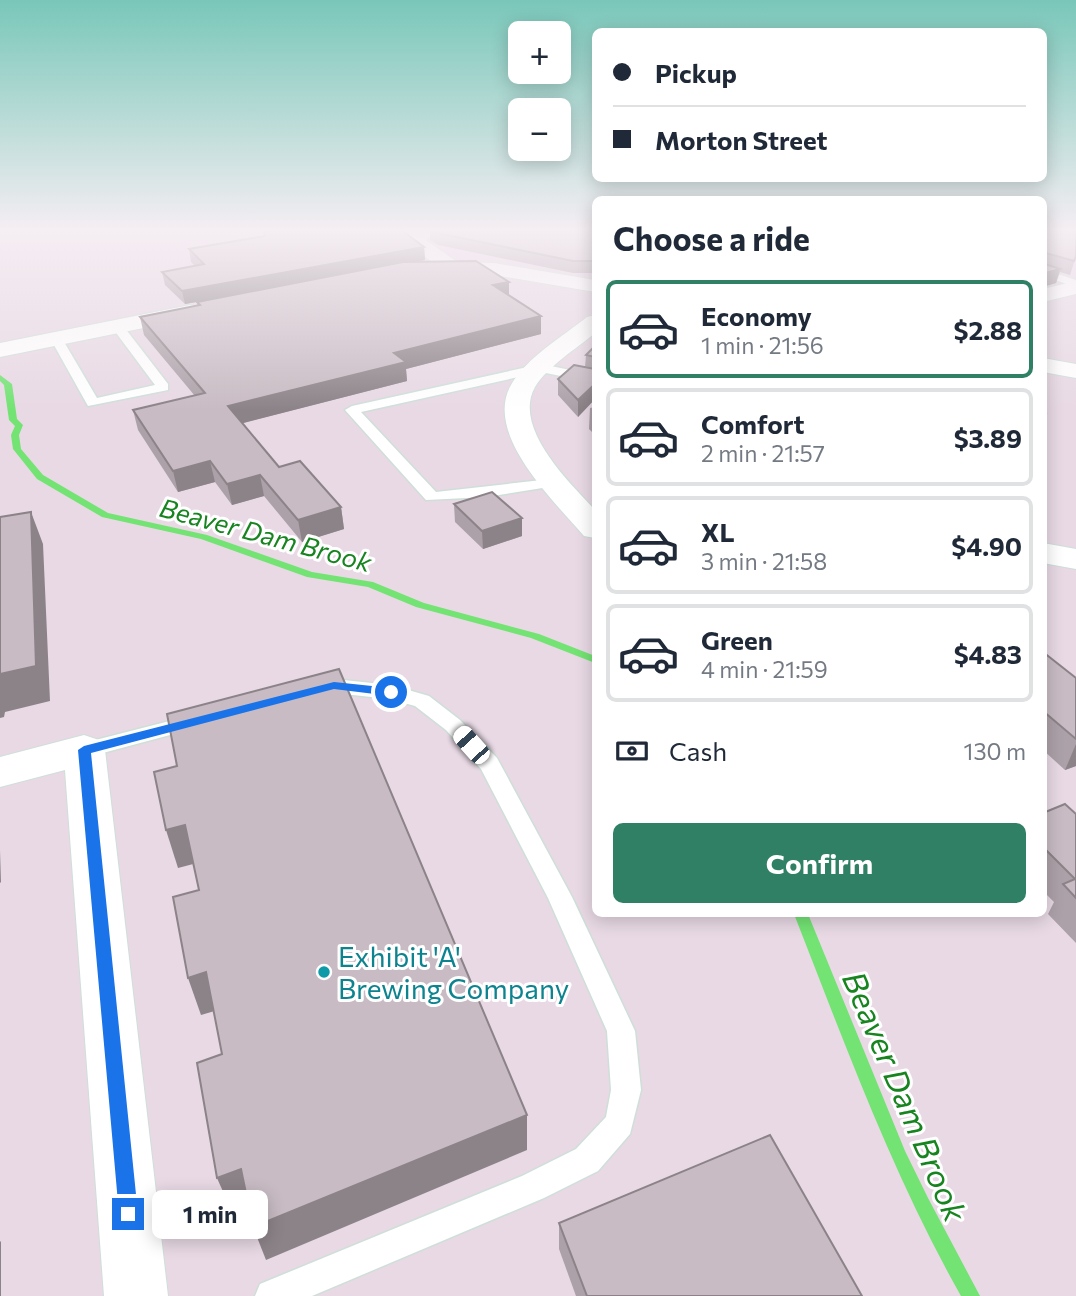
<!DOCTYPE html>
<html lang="en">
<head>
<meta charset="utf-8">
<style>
	:root { --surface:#fff; --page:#f6f6f7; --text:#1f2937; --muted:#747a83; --line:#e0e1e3; --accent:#308066 }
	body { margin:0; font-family:Commissioner,sans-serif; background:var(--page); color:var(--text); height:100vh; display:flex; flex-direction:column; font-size:26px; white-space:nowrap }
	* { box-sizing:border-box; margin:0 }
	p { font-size:23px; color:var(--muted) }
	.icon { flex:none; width:38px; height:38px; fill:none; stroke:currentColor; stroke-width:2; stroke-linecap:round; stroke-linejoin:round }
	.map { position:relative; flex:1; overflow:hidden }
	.details { position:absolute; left:592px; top:196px; width:455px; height:721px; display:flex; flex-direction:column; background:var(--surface); border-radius:10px; box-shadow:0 4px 18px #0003 }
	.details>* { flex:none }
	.banner { position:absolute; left:592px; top:28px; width:455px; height:154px; border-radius:10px; box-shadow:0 4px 18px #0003; display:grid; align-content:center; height:154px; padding:0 21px; background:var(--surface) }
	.controls { position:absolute; left:508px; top:21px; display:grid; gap:14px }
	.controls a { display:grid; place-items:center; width:63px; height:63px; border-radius:10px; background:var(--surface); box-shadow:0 4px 18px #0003; font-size:35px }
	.end { position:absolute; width:32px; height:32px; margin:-16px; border:9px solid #1a73e8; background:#fff; box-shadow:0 0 0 4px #fff }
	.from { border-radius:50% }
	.bubble { position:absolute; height:49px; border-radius:10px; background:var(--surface); box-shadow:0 4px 18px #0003; font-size:23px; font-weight:700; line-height:49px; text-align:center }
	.car { position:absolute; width:21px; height:42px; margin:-21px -10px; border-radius:9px; box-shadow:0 0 5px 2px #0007; background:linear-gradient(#fff 24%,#345 0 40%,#fff 0 76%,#345 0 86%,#fff 0) }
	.banner b { display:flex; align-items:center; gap:24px; height:66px; font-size:26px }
	.banner b+b { border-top:2px solid var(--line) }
	.banner i { width:18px; height:18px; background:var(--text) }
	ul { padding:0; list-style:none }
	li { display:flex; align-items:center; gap:21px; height:98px; margin:0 14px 10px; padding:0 7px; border:4px solid var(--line); border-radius:10px }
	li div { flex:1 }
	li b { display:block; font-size:26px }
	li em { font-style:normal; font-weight:700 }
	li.selected { border-color:var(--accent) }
	li>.icon { width:63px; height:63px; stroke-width:1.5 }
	h2 { padding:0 21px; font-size:32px; line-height:84px }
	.pay { display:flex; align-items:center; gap:18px; height:77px; padding:0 21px; font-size:26px }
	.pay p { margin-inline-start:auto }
	.cta { display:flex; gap:14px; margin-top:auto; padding:14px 21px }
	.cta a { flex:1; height:80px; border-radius:10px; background:var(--accent); color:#fff; font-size:28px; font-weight:700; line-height:80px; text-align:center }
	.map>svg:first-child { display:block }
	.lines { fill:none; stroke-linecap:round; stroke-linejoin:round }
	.stream { fill:#73e373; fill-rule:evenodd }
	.service-casing { stroke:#cfdfd8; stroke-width:3 }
	.minor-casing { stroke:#cfdfd8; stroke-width:2 }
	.service { fill:#fff; fill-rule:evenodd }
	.minor { fill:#fff; fill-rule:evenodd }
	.wall { fill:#aca1a8 }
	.shaded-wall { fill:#8c8388 }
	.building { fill:#c8bbc3; stroke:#8c8388; stroke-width:2 }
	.route { fill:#1a73e8 }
	.culture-dot { fill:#0f9aa8; stroke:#fff; stroke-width:2.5 }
	.labels { text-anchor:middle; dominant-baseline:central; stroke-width:6; stroke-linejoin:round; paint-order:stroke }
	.water-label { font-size:26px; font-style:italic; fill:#178420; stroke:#fff }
	.near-culture-label { font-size:28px; fill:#0d838f; stroke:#fff; text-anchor:start }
	.near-water-label { font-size:32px; font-style:italic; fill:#178420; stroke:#fff }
</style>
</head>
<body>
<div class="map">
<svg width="1076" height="1296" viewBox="0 0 1076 1296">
	<rect width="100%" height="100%" fill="#e8d9e4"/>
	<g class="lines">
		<g class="stream">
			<path d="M0 375 12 384 17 419 23 425 19 435 21 449 43 475 108 513 207 535 312 572 373 582 424 603 539 634 595 656V663L531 638 416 607 368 587 307 577 201 539 102 517 37 479 13 449 11 435 15 426 9 420 4 385 0 381Z"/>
			<path d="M794 914H808L905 1151 928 1198 980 1296H961C892 1174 845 1044 794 914Z"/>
		</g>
		<g class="service-casing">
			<g id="service">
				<path d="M401 228H411L421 244H413Z"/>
				<path d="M1043 269 1076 280V287L1043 276Z"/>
				<path d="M113 323H121L168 384V390L88 406 50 338 52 335H60L97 398 155 385 111 326Z"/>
				<path d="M541 364 595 375V383L541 372 361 412 436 492 560 478V484L555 486 486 497 426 500 345 410 352 406Z"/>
				<path d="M334 679 391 685 429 696 460 720 497 758 572 897 635 1031 641 1090 630 1134 598 1171 544 1198 312 1296H255L260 1284 522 1176 576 1149 606 1117 611 1090 607 1031 548 898 481 769 446 730 415 706 390 699 334 693 321 696 311 689 314 684Z"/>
				<path d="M193 715 200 717 203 722 200 727 84 758 76 755 73 750 76 745Z"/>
			</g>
		</g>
		<g class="minor-casing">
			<g id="minor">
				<path d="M417 228H440L426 240 457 262 494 263 595 280V292L494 275 433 271 430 267 433 263 407 242V236Z"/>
				<path d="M1076 281V294L1043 302V289Z"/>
				<path d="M190 305 198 307 201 312 198 317 0 357V343Z"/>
				<path d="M595 315V333C576 349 548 366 535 387 512 428 570 483 595 510V538L584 536C554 501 483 434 511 385 527 357 562 337 587 317Z"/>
				<path d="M1043 358 1076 364V378L1043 372Z"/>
				<path d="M1043 543 1076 549V569L1043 563Z"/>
				<path d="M84 735 99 740 105 750 168 1296H104L65 770 0 787V757Z"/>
			</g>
		</g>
		<use href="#service" class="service"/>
		<use href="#minor" class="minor"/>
	</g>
	<g class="wall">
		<path d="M430 228 595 232V273H573L438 245 430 240Z"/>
		<path d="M1043 228 1076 256 1070 275 1060 272 1056 283 1045 286 1043 295Z"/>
		<path d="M404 232 424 247 425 260 415 262 509 282V296L541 334 406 369 407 381 242 423 279 467 341 507 344 529 302 542 264 496 232 505 215 482 178 492 138 430 133 410 195 396 144 335 140 317 197 306V302L185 304 165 285 162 272 195 266 191 262 189 249Z"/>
		<path d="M595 346V399L578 417 558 395V379L585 367 586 355Z"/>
		<path d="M595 407V435L589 429 590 408Z"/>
		<path d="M454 504 522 536 483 549 455 522Z"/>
		<path d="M1043 652 1076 678V766L1065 770 1043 750Z"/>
		<path d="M1043 813 1076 814V943L1048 914 1054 902 1043 891Z"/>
		<path d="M559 1223 862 1296H576L559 1249Z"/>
	</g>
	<g class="shaded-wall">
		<path d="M424 247 425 260 185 304 182 291Z"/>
		<path d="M1060 269 1056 283 1043 287 1045 273Z"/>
		<path d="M509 282V299L493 285Z"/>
		<path d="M541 316V334L406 369 407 381 232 426 228 406 394 353Z"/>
		<path d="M595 384V399L578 417V400Z"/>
		<path d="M210 461 215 482 178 492 173 471Z"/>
		<path d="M260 475 264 496 232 505 227 484Z"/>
		<path d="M341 507 344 529 302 542 298 520Z"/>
		<path d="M31 512 43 544 50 701 5 712 4 717 0 718V674Z"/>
		<path d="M522 518V536L483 549 482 531Z"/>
		<path d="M1076 744V766L1065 770Z"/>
		<path d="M185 825 197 863 178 868 166 830Z"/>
		<path d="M0 851 1 882 0 883Z"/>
		<path d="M206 972 218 1010 201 1015 188 978Z"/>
		<path d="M527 1115V1150L266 1260 253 1227Z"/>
		<path d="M241 1169 254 1204 232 1212 217 1178Z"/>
		<path d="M0 1241 1 1242V1296H0Z"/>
	</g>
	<g class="building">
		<path d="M264 228H403L404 232 424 247 182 291 162 272 204 264 189 249 265 236Z"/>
		<path d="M430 228H592L595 232V261H573L437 233Z"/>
		<path d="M1043 228H1076V256L1074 261 1046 253 1045 264 1060 269 1045 273V288L1043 287Z"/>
		<path d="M476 261 509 282 493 285 541 316 394 353 406 362 228 406 279 467 300 461 341 507 298 520 260 475 227 484 210 461 173 471 133 410 205 393 140 317 200 305 197 302 403 262Z"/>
		<path d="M595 346V357L586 355Z"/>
		<path d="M574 365 595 369V384L578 400 558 379Z"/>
		<path d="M1043 413 1046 414 1043 424Z"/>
		<path d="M492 492 522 518 482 531 454 504Z"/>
		<path d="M31 512 36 666 0 674V517Z"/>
		<path d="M1043 652 1076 678V739L1043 711Z"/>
		<path d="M339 669 527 1115 253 1227 241 1169 217 1178 197 1063 222 1054 206 972 188 978 173 897 199 890 185 825 166 830 154 772 177 766 167 714Z"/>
		<path d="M1065 804 1076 814V898L1063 884 1075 879 1043 847V813Z"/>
		<path d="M770 1135 862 1296H587L559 1223Z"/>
	</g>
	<linearGradient id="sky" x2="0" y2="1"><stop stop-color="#79c7b9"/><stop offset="0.56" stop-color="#f5eef3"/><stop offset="1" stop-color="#f5eef3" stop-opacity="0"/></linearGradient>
	<rect width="1076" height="410" fill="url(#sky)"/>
	<path class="route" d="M334 682 391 688 397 692 391 696 334 689 91 753 138 1214 135 1221 128 1224 122 1221 119 1214 78 750 84 746Z"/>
	<circle class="culture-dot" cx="324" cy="972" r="7"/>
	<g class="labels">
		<g class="water-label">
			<text transform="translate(266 534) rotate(15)">Beaver Dam Brook</text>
		</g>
		<g class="near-culture-label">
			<text x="338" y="956">Exhibit 'A'<tspan x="338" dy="32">Brewing Company</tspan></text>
		</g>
		<g class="near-water-label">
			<text transform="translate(906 1096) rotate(67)">Beaver Dam Brook</text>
		</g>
	</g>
</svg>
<div class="controls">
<a>+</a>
<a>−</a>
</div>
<i class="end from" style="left:391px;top:692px"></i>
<i class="end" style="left:128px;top:1214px"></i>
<div class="bubble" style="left:152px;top:1190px;width:116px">1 min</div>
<i class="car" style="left:471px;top:745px;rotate:318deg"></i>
<div class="banner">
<b><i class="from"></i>Pickup</b>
<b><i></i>Morton Street</b>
</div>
<section class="details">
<h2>Choose a ride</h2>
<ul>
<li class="selected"><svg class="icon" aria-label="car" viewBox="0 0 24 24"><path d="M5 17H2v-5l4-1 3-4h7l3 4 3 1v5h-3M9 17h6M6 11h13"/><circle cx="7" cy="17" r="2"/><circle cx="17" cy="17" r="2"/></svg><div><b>Economy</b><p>1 min · 21:56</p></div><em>$2.88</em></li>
<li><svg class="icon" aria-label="car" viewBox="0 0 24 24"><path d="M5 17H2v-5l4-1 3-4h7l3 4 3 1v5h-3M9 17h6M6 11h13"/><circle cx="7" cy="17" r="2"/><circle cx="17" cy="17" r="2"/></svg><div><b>Comfort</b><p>2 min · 21:57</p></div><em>$3.89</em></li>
<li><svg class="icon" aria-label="car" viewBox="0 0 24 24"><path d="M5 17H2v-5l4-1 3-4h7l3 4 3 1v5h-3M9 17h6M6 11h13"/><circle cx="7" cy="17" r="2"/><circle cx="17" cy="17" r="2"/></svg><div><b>XL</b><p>3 min · 21:58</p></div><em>$4.90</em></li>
<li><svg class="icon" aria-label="car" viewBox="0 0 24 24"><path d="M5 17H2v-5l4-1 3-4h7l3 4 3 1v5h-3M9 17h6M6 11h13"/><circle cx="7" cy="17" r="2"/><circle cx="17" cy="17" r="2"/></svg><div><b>Green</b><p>4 min · 21:59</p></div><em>$4.83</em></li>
</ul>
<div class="pay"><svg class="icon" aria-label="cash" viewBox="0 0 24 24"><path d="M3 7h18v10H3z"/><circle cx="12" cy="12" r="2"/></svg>Cash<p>130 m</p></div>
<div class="cta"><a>Confirm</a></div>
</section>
</div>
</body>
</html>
